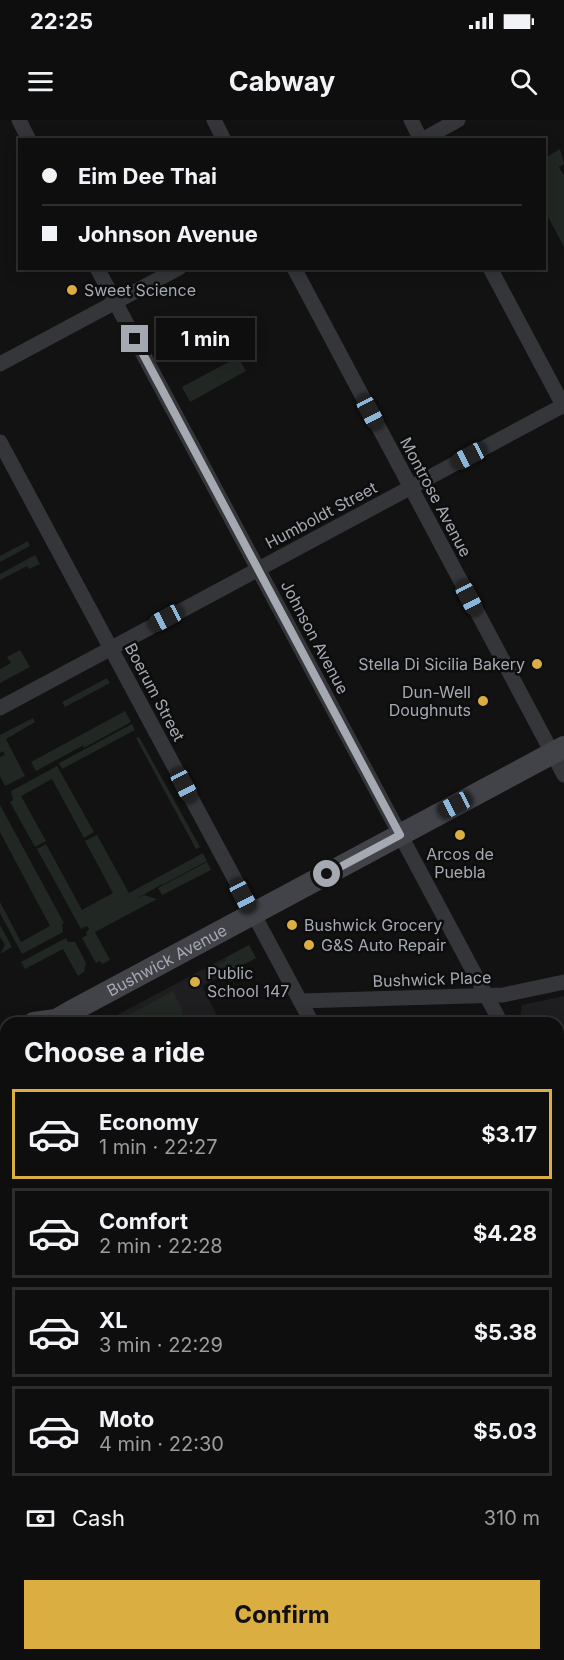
<!DOCTYPE html>
<html lang="en">
<head>
<meta charset="utf-8">
<style>
	:root { --surface:#0e0e0e; --page:#171717; --text:#f1f3f6; --muted:#9b9c9e; --line:#2e2e2e; --accent:#dbae42 }
	body { margin:0; font-family:Inter,sans-serif; background:var(--page); color:var(--text); height:100vh; display:flex; flex-direction:column; font-size:22px; white-space:nowrap }
	* { box-sizing:border-box; margin:0 }
	p { font-size:20px; color:var(--muted) }
	.icon { flex:none; width:33px; height:33px; fill:none; stroke:currentColor; stroke-width:2; stroke-linecap:round; stroke-linejoin:round }
	.map { position:relative; flex:1; overflow:hidden }
	.panel { position:absolute; left:0px; top:897px; width:564px; height:644px; display:flex; flex-direction:column; background:var(--surface); border-radius:18px 18px 0 0; box-shadow:0 3px 15px #0003,0 0 0 2px var(--line) }
	.panel>* { flex:none }
	.guide { position:absolute; left:18px; top:18px; width:528px; height:132px; border-radius:0px; box-shadow:0 3px 15px #0003,0 0 0 2px var(--line); display:grid; align-content:center; height:132px; padding:0 24px; background:var(--surface) }
	.end { position:absolute; width:27px; height:27px; margin:-14px; border:8px solid #a5a9b2; background:#111; box-shadow:0 0 0 3px #111 }
	.from { border-radius:50% }
	.bubble { position:absolute; height:42px; border-radius:0px; background:var(--surface); box-shadow:0 3px 15px #0003,0 0 0 2px var(--line); font-size:20px; font-weight:700; line-height:42px; text-align:center }
	.car { position:absolute; width:18px; height:36px; margin:-18px -9px; border-radius:8px; box-shadow:0 0 4px 2px #0007; background:linear-gradient(#222 24%,#8ab4d8 0 40%,#222 0 76%,#8ab4d8 0 86%,#222 0) }
	.guide b { display:flex; align-items:center; gap:21px; height:57px; font-size:22px }
	.guide b+b { border-top:2px solid var(--line) }
	.guide i { width:15px; height:15px; background:var(--text) }
	ul { padding:0; list-style:none }
	li { display:flex; align-items:center; gap:18px; height:90px; margin:0 12px 9px; padding:0 12px; border:3px solid var(--line); border-radius:0px }
	li div { flex:1 }
	li b { display:block; font-size:22px }
	li em { font-style:normal; font-weight:700 }
	li.current { border-color:var(--accent) }
	li>.icon { width:54px; height:54px; stroke-width:1.5 }
	h2 { padding:0 24px; font-size:27px; line-height:72px }
	.pay { display:flex; align-items:center; gap:15px; height:66px; padding:0 24px; font-size:22px }
	.pay p { margin-inline-start:auto }
	.cta { display:flex; gap:12px; margin-top:auto; padding:12px 24px }
	.cta a { flex:1; height:69px; border-radius:0px; background:var(--accent); color:#111; font-size:24px; font-weight:700; line-height:69px; text-align:center }
	.status { display:flex; justify-content:space-between; align-items:center; height:42px; padding:0 30px; background:var(--surface); direction:ltr }
	.status svg { height:16px; fill:currentColor }
	header { display:flex; justify-content:space-between; align-items:center; height:78px; padding:0 24px; background:var(--surface); font-size:27px; font-weight:700 }
	.map>svg:first-child { display:block }
	.built { fill:#1e1e20 }
	.green { fill:#212722 }
	.lines { fill:none; stroke-linecap:round; stroke-linejoin:round }
	.minor { stroke:#35363a; stroke-width:15 }
	.secondary { stroke:#424348; stroke-width:22 }
	.route { stroke:#a5a9b2; stroke-width:8 }
	.poi-dot { fill:#dbae42; stroke:#0d0d0e; stroke-width:2 }
	.labels { text-anchor:middle; dominant-baseline:central; stroke-width:5; stroke-linejoin:round; paint-order:stroke }
	.poi-label { font-size:16px; fill:#a5a9b2; stroke:#0d0d0e; text-anchor:start }
	.street-label { font-size:16px; fill:#a5a9b2; stroke:#0d0d0e }
</style>
</head>
<body>
<div class="status"><b>22:25</b><svg viewBox="0 0 49 12"><path d="M0 12V9h3v3zM5 12V6h3v6zM10 12V3h3v9zM15 12V0h3v12zM26 1h20v11H26zM47 4h2v5h-2z"/></svg></div>
<header><svg class="icon" aria-label="menu" viewBox="0 0 24 24"><path d="M4 6h16M4 12h16M4 18h16"/></svg>Cabway<svg class="icon" aria-label="search" viewBox="0 0 24 24"><circle cx="10" cy="10" r="6"/><path d="M15 15l6 6"/></svg></header>
<div class="map">
<svg width="564" height="1540" viewBox="0 0 564 1540">
	<rect width="100%" height="100%" fill="#121213"/>
	<g class="built">
		<path d="M249 825 256 838 202 866 221 903H123L117 895Z"/>
		<path d="M564 876V979L558 968V903H523L520 896 522 885Z"/>
		<path d="M6 977V1086L0 1078V982Z"/>
		<path d="M558 1473 562 1478 564 1476V1540H527L523 1535 558 1534Z"/>
	</g>
	<g class="green">
		<path d="M560 29 564 44 559 47 564 56V127L545 91V38Z"/>
		<path d="M238 237 246 251 190 282 182 267Z"/>
		<path d="M28 421 30 426 0 442V436Z"/>
		<path d="M35 435 40 444 29 449 27 446 0 460V454Z"/>
		<path d="M20 530 30 547 0 563V549L11 543 7 537Z"/>
		<path d="M107 558 110 563 65 587 62 582Z"/>
		<path d="M125 591 131 602 84 628 82 624V626L36 651 31 642Z"/>
		<path d="M33 598 35 602 6 619 25 656 5 666 0 656V637L5 635 3 631 0 633V615Z"/>
		<path d="M132 604 135 610 62 649 59 643Z"/>
		<path d="M139 617 200 727 196 729 136 618Z"/>
		<path d="M57 646 94 712 84 718 52 659 21 676 46 721 35 727 10 682 13 680 11 671Z"/>
		<path d="M0 685 64 803 62 804 63 812 22 834 0 793V782L21 822 50 806 0 712Z"/>
		<path d="M97 715 129 773 203 733 207 741 162 765 160 763 161 765 132 781 144 775 157 779 95 812 110 840 102 844 100 841 96 843 82 818 87 815 86 812 89 809 87 806 81 809 37 729 46 724 82 790 113 773 85 721Z"/>
		<path d="M207 742 211 750 162 775 158 768Z"/>
		<path d="M0 805 12 827 0 834 5 825 0 817Z"/>
		<path d="M66 818 68 822H75L86 843 84 852 78 856 63 829 25 849 21 842Z"/>
		<path d="M249 825 256 838 220 857 217 852 218 845 226 841 227 837Z"/>
		<path d="M173 871 182 889 183 903H136L131 894Z"/>
		<path d="M447 1534 477 1535 481 1540H439Z"/>
	</g>
	<g class="lines">
		<g class="minor">
			<path d="M19 0 29 20"/>
			<path d="M214 0 224 20"/>
			<path d="M411 0 421 20"/>
			<path d="M422 20 458 0"/>
			<path d="M97 148 501 903"/>
			<path d="M294 148 564 655"/>
			<path d="M490 148 564 287"/>
			<path d="M0 244 179 148"/>
			<path d="M0 322 312 903"/>
			<path d="M0 588 564 285"/>
			<path d="M300 881 503 875 564 862"/>
			<path d="M558 1011 564 1022"/>
			<path d="M0 1112 6 1120"/>
			<path d="M558 1363 564 1374"/>
			<path d="M0 1405 6 1413"/>
			<path d="M558 1434 564 1429"/>
			<path d="M91 1534 95 1540"/>
			<path d="M297 1534 301 1540"/>
			<path d="M500 1534 504 1540"/>
			<path d="M405 1540 413 1534"/>
		</g>
		<g class="secondary">
			<path id="s1" d="M34 903 56 900 70 892 564 627"/>
			<path d="M0 922 6 919"/>
			<path d="M0 956 6 951"/>
		</g>
	</g>
	<g class="lines">
		<path class="route" d="M135 219 400 715 327 754"/>
	</g>
	<g class="poi-dot">
		<circle cx="72" cy="170" r="6"/>
		<circle cx="537" cy="544" r="6"/>
		<circle cx="483" cy="581" r="6"/>
		<circle cx="460" cy="715" r="6"/>
		<circle cx="292" cy="805" r="6"/>
		<circle cx="309" cy="825" r="6"/>
		<circle cx="195" cy="862" r="6"/>
	</g>
	<g class="labels">
		<g class="poi-label">
			<text x="84" y="170">Sweet Science</text>
			<text x="525" y="544" text-anchor="end">Stella Di Sicilia Bakery</text>
			<text x="471" y="572" text-anchor="end">Dun-Well<tspan x="471" dy="18">Doughnuts</tspan></text>
			<text x="460" y="734" text-anchor="middle">Arcos de<tspan x="460" dy="18">Puebla</tspan></text>
			<text x="304" y="805">Bushwick Grocery</text>
			<text x="321" y="825">G&amp;S Auto Repair</text>
			<text x="207" y="853">Public<tspan x="207" dy="18">School 147</tspan></text>
		</g>
		<g class="street-label">
			<text transform="translate(436 377) rotate(62)">Montrose Avenue</text>
			<text transform="translate(321 395) rotate(-28)">Humboldt Street</text>
			<text transform="translate(315 517) rotate(62)">Johnson Avenue</text>
			<text transform="translate(155 572) rotate(62)">Boerum Street</text>
			<text stroke="none"><textPath href="#s1" startOffset="148">Bushwick Avenue</textPath></text>
			<text transform="translate(432 859) rotate(-2)">Bushwick Place</text>
		</g>
	</g>
</svg>
<i class="end from" style="left:327px;top:754px"></i>
<i class="end" style="left:135px;top:219px"></i>
<div class="bubble" style="left:156px;top:198px;width:99px">1 min</div>
<i class="car" style="left:370px;top:292px;rotate:152deg"></i>
<i class="car" style="left:469px;top:336px;rotate:242deg"></i>
<i class="car" style="left:469px;top:478px;rotate:152deg"></i>
<i class="car" style="left:166px;top:498px;rotate:242deg"></i>
<i class="car" style="left:184px;top:665px;rotate:152deg"></i>
<i class="car" style="left:455px;top:685px;rotate:242deg"></i>
<i class="car" style="left:243px;top:776px;rotate:152deg"></i>
<div class="guide">
<b><i class="from"></i>Eim Dee Thai</b>
<b><i></i>Johnson Avenue</b>
</div>
<section class="panel">
<h2>Choose a ride</h2>
<ul>
<li class="current"><svg class="icon" aria-label="car" viewBox="0 0 24 24"><path d="M5 17H2v-5l4-1 3-4h7l3 4 3 1v5h-3M9 17h6M6 11h13"/><circle cx="7" cy="17" r="2"/><circle cx="17" cy="17" r="2"/></svg><div><b>Economy</b><p>1 min · 22:27</p></div><em>$3.17</em></li>
<li><svg class="icon" aria-label="car" viewBox="0 0 24 24"><path d="M5 17H2v-5l4-1 3-4h7l3 4 3 1v5h-3M9 17h6M6 11h13"/><circle cx="7" cy="17" r="2"/><circle cx="17" cy="17" r="2"/></svg><div><b>Comfort</b><p>2 min · 22:28</p></div><em>$4.28</em></li>
<li><svg class="icon" aria-label="car" viewBox="0 0 24 24"><path d="M5 17H2v-5l4-1 3-4h7l3 4 3 1v5h-3M9 17h6M6 11h13"/><circle cx="7" cy="17" r="2"/><circle cx="17" cy="17" r="2"/></svg><div><b>XL</b><p>3 min · 22:29</p></div><em>$5.38</em></li>
<li><svg class="icon" aria-label="car" viewBox="0 0 24 24"><path d="M5 17H2v-5l4-1 3-4h7l3 4 3 1v5h-3M9 17h6M6 11h13"/><circle cx="7" cy="17" r="2"/><circle cx="17" cy="17" r="2"/></svg><div><b>Moto</b><p>4 min · 22:30</p></div><em>$5.03</em></li>
</ul>
<div class="pay"><svg class="icon" aria-label="cash" viewBox="0 0 24 24"><path d="M3 7h18v10H3z"/><circle cx="12" cy="12" r="2"/></svg>Cash<p>310 m</p></div>
<div class="cta"><a>Confirm</a></div>
</section>
</div>
</body>
</html>
